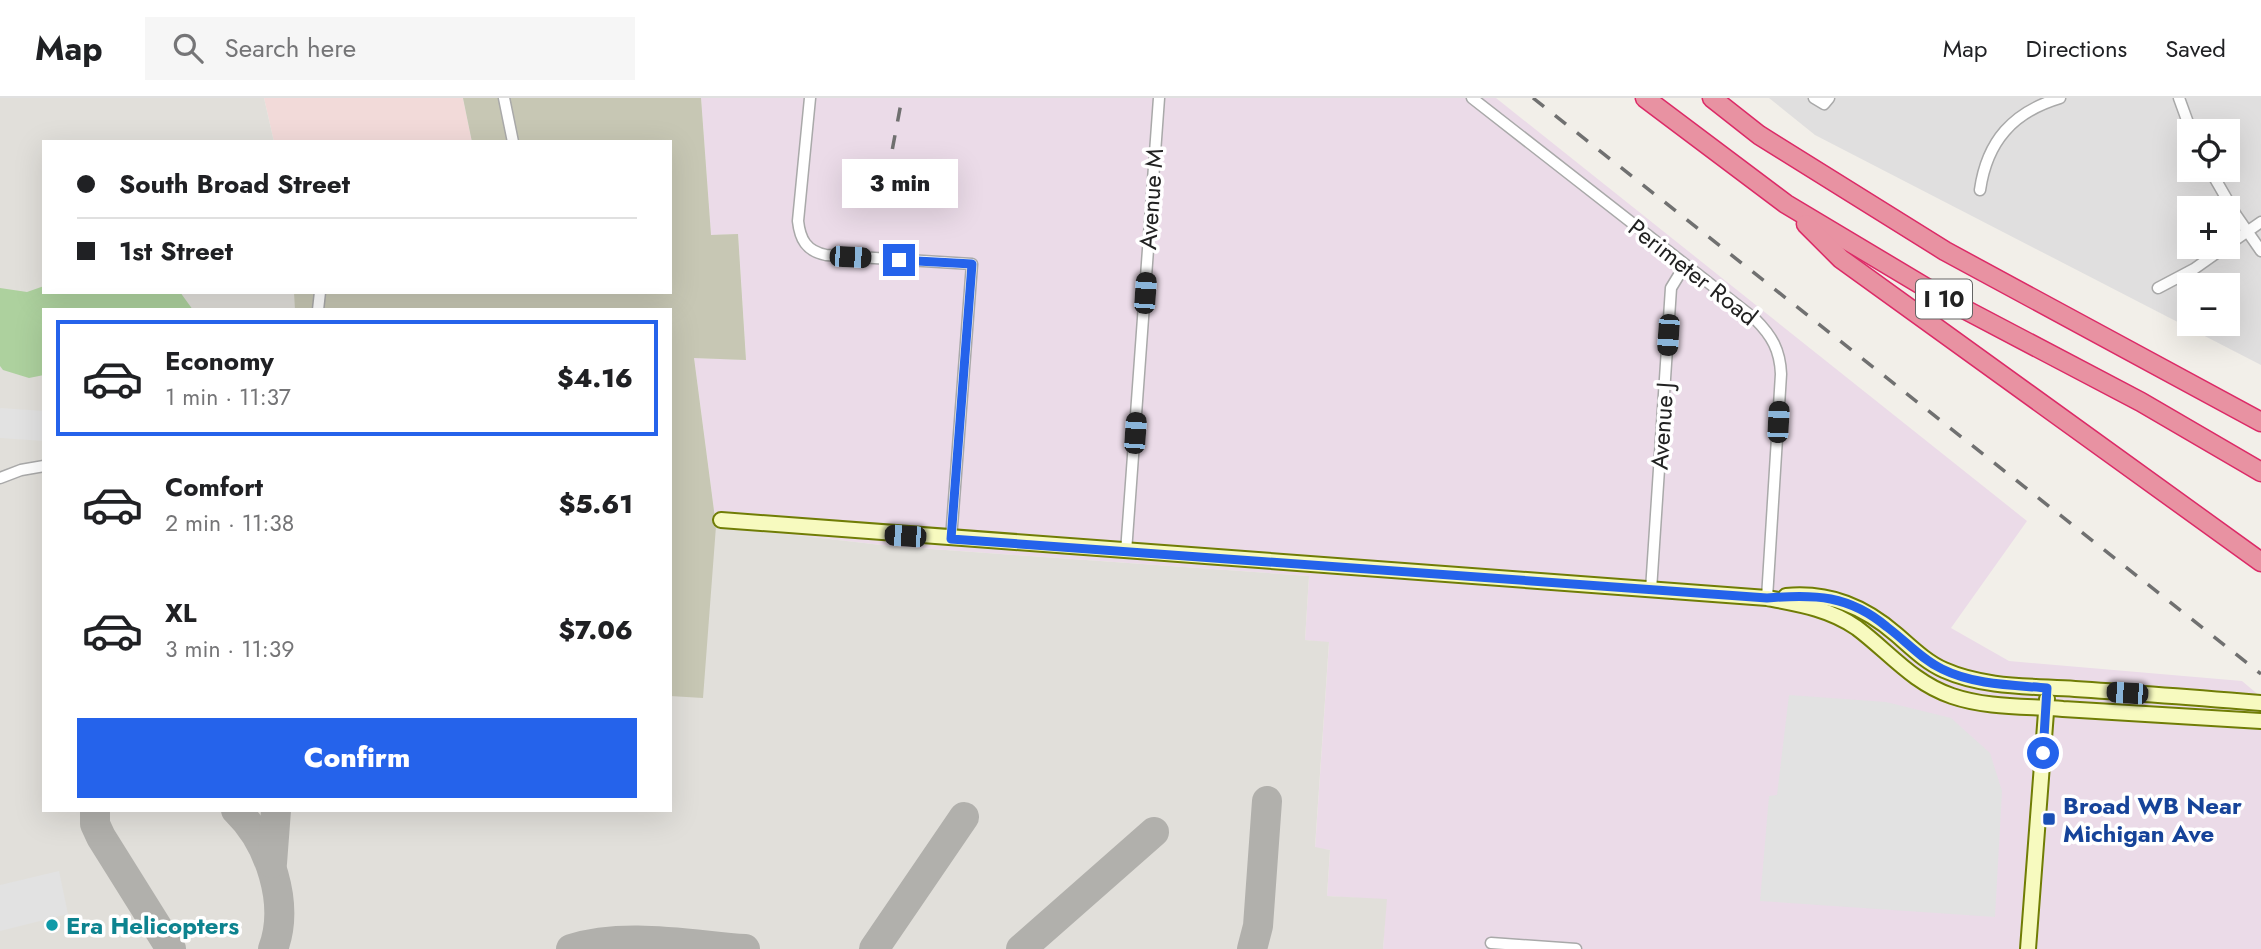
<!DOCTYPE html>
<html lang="en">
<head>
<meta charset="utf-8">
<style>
	:root { --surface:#fff; --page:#f6f6f6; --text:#202124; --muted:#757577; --line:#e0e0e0; --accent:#2563eb }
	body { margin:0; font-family:Jost,sans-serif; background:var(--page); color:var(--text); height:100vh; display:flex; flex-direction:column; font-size:26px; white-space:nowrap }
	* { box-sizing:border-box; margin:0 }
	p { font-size:23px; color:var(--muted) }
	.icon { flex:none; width:38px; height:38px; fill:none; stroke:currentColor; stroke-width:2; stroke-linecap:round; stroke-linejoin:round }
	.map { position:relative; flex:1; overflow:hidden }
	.sheet { position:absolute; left:42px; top:210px; width:630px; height:504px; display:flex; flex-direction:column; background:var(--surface); border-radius:0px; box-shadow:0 7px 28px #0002 }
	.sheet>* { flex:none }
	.guide { position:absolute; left:42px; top:42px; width:630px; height:154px; border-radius:0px; box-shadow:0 7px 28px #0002; display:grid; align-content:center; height:154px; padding:0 35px; background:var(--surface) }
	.tools { position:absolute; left:2177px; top:21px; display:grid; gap:14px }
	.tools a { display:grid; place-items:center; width:63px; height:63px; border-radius:0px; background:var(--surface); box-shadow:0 7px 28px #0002; font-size:35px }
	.end { position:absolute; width:32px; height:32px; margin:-16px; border:9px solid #2563eb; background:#fff; box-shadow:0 0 0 4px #fff }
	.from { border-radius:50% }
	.bubble { position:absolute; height:49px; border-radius:0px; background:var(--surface); box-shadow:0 7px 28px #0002; font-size:23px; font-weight:800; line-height:49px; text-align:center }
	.car { position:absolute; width:21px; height:42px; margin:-21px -10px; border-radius:9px; box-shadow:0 0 5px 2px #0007; background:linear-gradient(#222 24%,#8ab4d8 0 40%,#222 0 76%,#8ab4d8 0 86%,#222 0) }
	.guide b { display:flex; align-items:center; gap:24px; height:66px; font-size:26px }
	.guide b+b { border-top:2px solid var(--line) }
	.guide i { width:18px; height:18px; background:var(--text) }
	ul { padding:12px 0 0; list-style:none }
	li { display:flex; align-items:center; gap:21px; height:116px; margin:0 14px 10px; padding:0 21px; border:4px solid transparent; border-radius:0px }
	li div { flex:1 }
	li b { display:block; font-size:26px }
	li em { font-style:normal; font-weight:800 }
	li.current { border-color:var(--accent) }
	li>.icon { width:63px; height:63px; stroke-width:1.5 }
	.button { display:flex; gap:14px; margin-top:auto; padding:14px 35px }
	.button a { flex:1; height:80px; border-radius:0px; background:var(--accent); color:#fff; font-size:28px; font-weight:800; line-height:80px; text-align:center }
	header { display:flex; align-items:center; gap:42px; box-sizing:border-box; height:98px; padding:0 35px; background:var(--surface); border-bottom:2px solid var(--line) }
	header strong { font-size:33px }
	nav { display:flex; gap:38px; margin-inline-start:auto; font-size:24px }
	.search { width:490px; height:63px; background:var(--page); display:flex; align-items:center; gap:18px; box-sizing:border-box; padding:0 24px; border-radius:0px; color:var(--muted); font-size:26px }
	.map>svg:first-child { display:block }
	.residential { fill:#e0dfdf; fill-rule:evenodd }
	.commercial { fill:#f2dad9 }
	.industrial { fill:#ebdbe8 }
	.airport { fill:#e1dfda; fill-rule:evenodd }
	.construction { fill:#c7c7b4 }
	.forest { fill:#add19e }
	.parking { fill:#e2e2e2 }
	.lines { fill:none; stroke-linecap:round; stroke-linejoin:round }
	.taxiway { stroke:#b1b0ac; stroke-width:30 }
	.street-casing { stroke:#a9a9a9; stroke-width:13 }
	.secondary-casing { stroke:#707d05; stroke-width:18 }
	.highway-casing { stroke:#dc2a67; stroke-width:21 }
	.street { stroke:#fff; stroke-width:10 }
	.secondary { stroke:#f7fabf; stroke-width:14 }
	.highway { stroke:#e892a2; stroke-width:18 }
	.rail { stroke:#707070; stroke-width:3.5; stroke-dasharray:14 14; stroke-linecap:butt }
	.route { stroke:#2563eb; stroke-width:9 }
	.transit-dot { fill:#1a4fb4; stroke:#fff; stroke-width:2.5 }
	.culture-dot { fill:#0f9aa8; stroke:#fff; stroke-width:2.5 }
	.labels { text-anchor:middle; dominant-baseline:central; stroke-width:7; stroke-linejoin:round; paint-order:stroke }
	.shield { fill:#fff; stroke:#646464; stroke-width:2 }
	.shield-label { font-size:23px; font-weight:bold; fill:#222 }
	.street-label { font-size:24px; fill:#222; stroke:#fff }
	.transit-label { font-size:24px; font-weight:bold; fill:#164399; stroke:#fff; text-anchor:start }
	.culture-label { font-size:24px; font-weight:bold; fill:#0d838f; stroke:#fff; text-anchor:start }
</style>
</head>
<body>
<header>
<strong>Map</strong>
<div class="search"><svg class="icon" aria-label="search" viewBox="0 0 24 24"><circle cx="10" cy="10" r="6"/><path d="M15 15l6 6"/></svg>Search here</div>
<nav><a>Map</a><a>Directions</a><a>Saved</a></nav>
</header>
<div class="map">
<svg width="2261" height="851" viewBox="0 0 2261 851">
	<rect width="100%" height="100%" fill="#f2efe9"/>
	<path class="residential" d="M1769 0H2261V267L1815 37ZM2189 33H2228V72H2189ZM2189 110H2228V149H2189ZM2189 187H2228V226H2189Z"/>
	<path class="commercial" d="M264 0H463L472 44H274Z"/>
	<path class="industrial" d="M701 0H1496L2027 423 1951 530 2009 563 2242 583 2261 599V851H1383L1386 802 1327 798 1330 752 1315 750 1329 545 1305 542 1309 478 890 448 716 428 694 260 746 261 738 136 711 138Z"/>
	<path class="airport" d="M0 0H264L274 44H44V194H670V44H472L463 0H701L711 137 738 136 746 262 694 260 716 428 890 448 1309 478 1305 542 1329 544 1315 749 1330 752 1327 798 1387 801 1383 851H0ZM44 212H670V712H44Z"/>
	<path class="construction" d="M463 0H701L711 137 738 136 746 262 694 260 716 428 703 600 670 598V212H295L294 194H670V44H472Z"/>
	<path class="forest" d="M44 188V194H180L193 212H44V277L29 280 3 272 0 268V190L27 194Z"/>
	<g class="parking">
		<path d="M0 310 44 313V343L0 340Z"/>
		<path d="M1789 597 1886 604 1951 620 1990 655 2002 693 1995 819 1760 803 1769 698 1777 697Z"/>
		<path d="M59 773 68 816 0 833V787Z"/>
	</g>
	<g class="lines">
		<g class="taxiway">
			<path d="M95 712V726L101 739 171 851"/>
			<path d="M236 712C270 745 290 806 273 851"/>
			<path d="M272 765 276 712"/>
			<path d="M571 851C624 834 690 847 745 851"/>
			<path d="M874 851 964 719"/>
			<path d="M1021 851 1154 734"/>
			<path d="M1252 851 1258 828 1267 703"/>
		</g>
		<g class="street-casing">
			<g id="street">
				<path d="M504 0 513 44"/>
				<path d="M810 0 798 123C800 141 806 153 826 157L972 166 951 441"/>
				<path d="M1472 0 1755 221C1772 238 1780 252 1781 276L1767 500"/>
				<path d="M1814 0 1824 6 1829 0"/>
				<path d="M2179 0 2191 33"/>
				<path d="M2210 72 2236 117 2261 153"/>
				<path d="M1980 92C1987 43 2013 14 2060 0"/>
				<path d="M2228 147 2261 124"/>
				<path d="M2158 190 2194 171 2225 149"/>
				<path d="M318 212 320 194"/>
				<path d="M0 380 21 372 44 368"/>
				<path d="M1126 454 1159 0"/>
				<path d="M1651 492 1671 190 1685 167"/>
				<path d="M1491 845 1576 851"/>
			</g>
		</g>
		<g class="secondary-casing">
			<g id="secondary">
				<path d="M721 422 1767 500C1799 506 1830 511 1857 530 1889 554 1913 585 1952 598 1987 610 2027 608 2063 611 2129 615 2195 619 2261 623"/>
				<path d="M1786 498C1830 494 1865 509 1897 537 1912 550 1926 564 1944 572 1984 590 2032 588 2075 591 2137 595 2199 600 2261 605"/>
				<path d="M2028 851 2047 601"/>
			</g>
		</g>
		<g class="highway-casing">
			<g id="highway">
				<path d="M1645 0 1786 106 1945 201 2141 304 2261 374"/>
				<path d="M1712 0 1759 37 1945 153 2261 324"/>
				<path d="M1806 126 1841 161 2261 464"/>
			</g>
		</g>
		<use href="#street" class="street"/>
		<use href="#secondary" class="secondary"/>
		<use href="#highway" class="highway"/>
		<g class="rail">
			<path d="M1533 0 2261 576"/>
			<path d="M882 106 902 0"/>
		</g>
	</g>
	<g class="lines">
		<path class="route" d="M899 162 972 166 951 441 1767 500C1815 496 1849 497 1887 529 1906 543 1921 561 1942 571 1974 587 2013 587 2047 590L2043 655"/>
	</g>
	<rect class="transit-dot" x="2042" y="714" width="14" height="14" rx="3.5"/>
	<circle class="culture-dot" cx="52" cy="827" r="7"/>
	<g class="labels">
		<rect class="shield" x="1916" y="181.5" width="56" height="39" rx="5"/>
		<g class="shield-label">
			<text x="1944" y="201">I 10</text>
		</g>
		<g class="street-label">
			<text transform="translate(1151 101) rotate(-86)">Avenue M</text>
			<text transform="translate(1693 174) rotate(38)">Perimeter Road</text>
			<text transform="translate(1662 328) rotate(-86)">Avenue J</text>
		</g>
		<g class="transit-label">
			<text x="2063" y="707">Broad WB Near<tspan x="2063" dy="28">Michigan Ave</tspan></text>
		</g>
		<g class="culture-label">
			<text x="66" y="827">Era Helicopters</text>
		</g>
	</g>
</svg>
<div class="tools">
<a><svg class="icon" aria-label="locate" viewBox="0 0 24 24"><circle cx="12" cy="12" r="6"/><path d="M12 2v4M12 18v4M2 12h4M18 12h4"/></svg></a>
<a>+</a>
<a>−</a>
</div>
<i class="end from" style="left:2043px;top:655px"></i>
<i class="end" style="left:899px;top:162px"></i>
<div class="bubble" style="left:842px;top:61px;width:116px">3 min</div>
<i class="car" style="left:850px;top:159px;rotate:93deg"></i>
<i class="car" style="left:1145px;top:195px;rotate:4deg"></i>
<i class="car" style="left:1668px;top:237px;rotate:184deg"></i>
<i class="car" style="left:1778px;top:324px;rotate:3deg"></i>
<i class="car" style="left:1135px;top:335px;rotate:4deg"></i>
<i class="car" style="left:905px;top:438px;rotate:274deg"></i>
<i class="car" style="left:2127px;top:595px;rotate:274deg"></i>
<div class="guide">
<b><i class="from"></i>South Broad Street</b>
<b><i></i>1st Street</b>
</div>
<section class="sheet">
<ul>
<li class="current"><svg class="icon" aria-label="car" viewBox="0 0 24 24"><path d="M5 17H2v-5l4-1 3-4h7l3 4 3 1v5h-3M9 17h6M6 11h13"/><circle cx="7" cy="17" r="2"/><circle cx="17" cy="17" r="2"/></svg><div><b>Economy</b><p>1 min · 11:37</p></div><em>$4.16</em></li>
<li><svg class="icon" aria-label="car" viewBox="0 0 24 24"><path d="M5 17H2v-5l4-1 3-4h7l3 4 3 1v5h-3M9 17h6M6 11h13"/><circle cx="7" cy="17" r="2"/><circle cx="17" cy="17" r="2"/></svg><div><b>Comfort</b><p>2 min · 11:38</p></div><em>$5.61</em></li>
<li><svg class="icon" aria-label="car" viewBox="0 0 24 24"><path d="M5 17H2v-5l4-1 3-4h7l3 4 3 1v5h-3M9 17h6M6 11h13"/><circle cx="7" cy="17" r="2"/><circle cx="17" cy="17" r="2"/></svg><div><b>XL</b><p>3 min · 11:39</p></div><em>$7.06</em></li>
</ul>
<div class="button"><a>Confirm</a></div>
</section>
</div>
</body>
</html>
